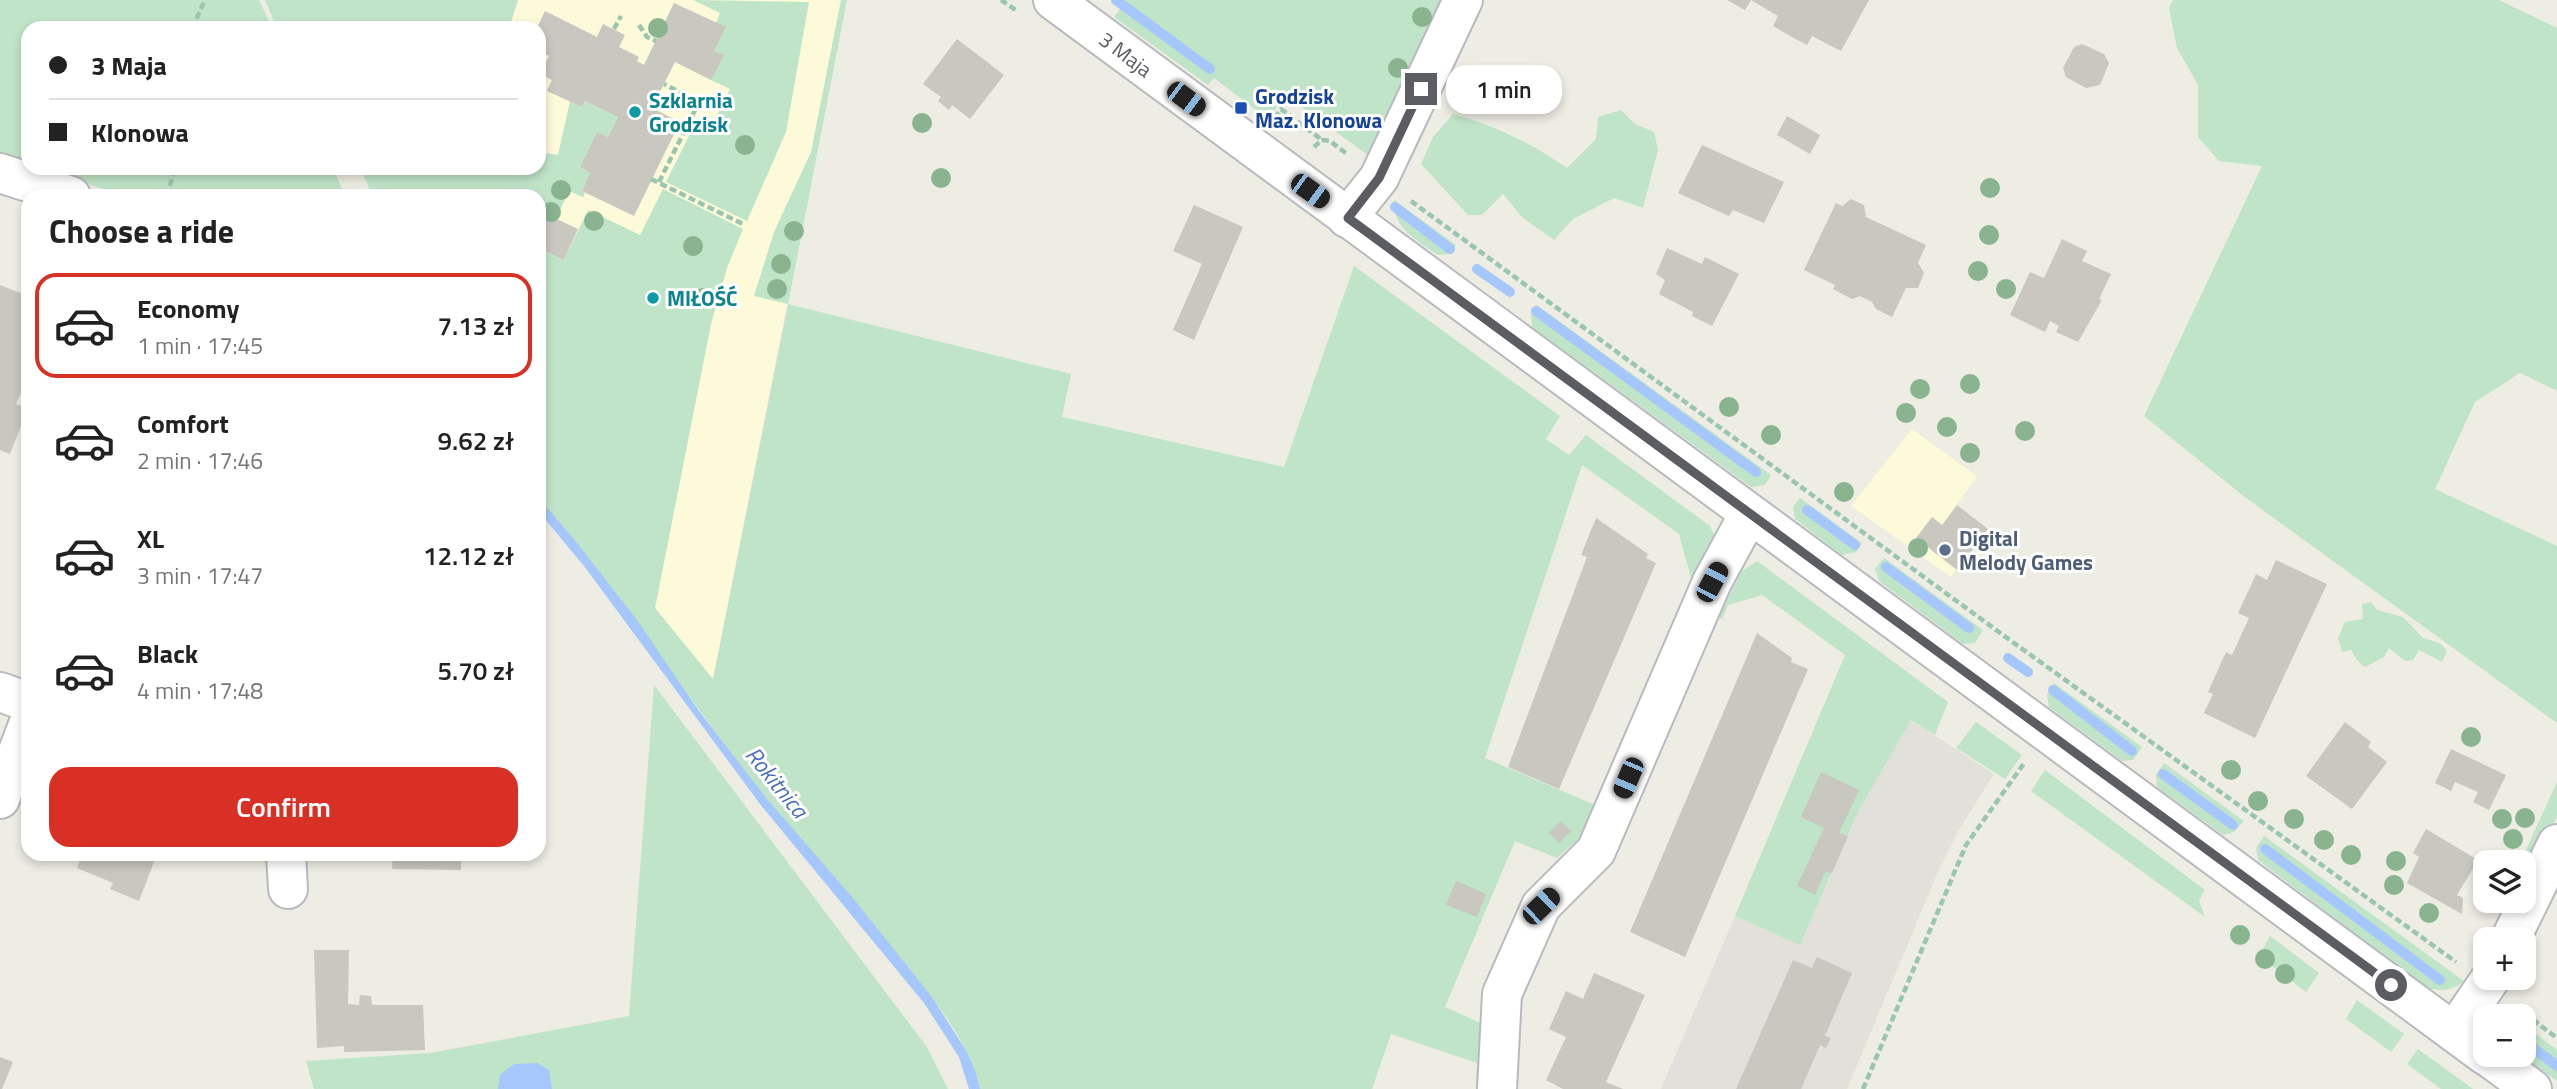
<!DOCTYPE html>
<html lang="en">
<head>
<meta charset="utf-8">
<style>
	:root { --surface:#fff; --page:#f6f6f6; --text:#222; --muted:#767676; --line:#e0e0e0; --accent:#d93025 }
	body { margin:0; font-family:"Titillium Web",sans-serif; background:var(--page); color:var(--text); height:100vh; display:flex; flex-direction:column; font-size:26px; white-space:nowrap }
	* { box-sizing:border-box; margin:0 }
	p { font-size:23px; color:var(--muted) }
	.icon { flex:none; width:38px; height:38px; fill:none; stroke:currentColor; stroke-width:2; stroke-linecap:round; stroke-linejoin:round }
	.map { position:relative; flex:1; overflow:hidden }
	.panel { position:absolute; left:21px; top:189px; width:525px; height:672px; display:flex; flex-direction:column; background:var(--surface); border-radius:21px; box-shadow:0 4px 10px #0003 }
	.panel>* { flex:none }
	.banner { position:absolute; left:21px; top:21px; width:525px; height:154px; border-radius:21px; box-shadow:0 4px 10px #0003; display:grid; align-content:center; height:154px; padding:0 28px; background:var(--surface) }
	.controls { position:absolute; left:2473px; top:850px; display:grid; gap:14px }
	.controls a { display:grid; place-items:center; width:63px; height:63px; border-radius:14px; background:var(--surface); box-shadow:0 4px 10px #0003; font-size:35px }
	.end { position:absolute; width:32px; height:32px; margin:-16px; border:9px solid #5b5d63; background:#fff; box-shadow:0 0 0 4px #fff }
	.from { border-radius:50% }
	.bubble { position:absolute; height:49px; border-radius:21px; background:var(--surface); box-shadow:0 4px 10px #0003; font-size:23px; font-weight:600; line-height:49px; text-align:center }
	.car { position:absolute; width:21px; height:42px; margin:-21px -10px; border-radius:9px; box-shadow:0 0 5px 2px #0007; background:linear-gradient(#222 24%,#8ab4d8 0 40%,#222 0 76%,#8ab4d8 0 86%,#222 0) }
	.banner b { display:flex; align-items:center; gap:24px; height:66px; font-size:26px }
	.banner b+b { border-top:2px solid var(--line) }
	.banner i { width:18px; height:18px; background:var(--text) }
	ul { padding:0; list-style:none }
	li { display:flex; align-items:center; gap:21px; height:105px; margin:0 14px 10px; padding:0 14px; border:4px solid transparent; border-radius:21px }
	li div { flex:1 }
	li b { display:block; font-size:26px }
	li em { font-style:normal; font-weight:600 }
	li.current { border-color:var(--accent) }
	li>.icon { width:63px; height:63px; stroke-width:1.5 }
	h2 { padding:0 28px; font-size:32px; line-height:84px }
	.primary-button { display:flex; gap:14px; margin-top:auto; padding:14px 28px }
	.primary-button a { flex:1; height:80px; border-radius:21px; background:var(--accent); color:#fff; font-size:28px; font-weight:600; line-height:80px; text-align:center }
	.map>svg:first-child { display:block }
	.commercial { fill:#fcfad9 }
	.industrial { fill:#e1e0db }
	.green { fill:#c0e4c7 }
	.water { fill:#a5c7fc }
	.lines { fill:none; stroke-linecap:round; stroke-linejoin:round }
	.stream { stroke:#a5c7fc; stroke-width:10 }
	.building { fill:#c8c7c0 }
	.minor-casing { stroke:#b8babf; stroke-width:42 }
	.path { stroke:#9ac5ae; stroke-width:4.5; stroke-dasharray:7 3.5; stroke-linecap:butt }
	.minor { stroke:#fff; stroke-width:38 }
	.tree { fill:#89b48f }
	.route { stroke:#5b5d63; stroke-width:9 }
	.transit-dot { fill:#1a4fb4; stroke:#fff; stroke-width:2.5 }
	.culture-dot { fill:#0f9aa8; stroke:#fff; stroke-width:2.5 }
	.service-dot { fill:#5c6f8a; stroke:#fff; stroke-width:2.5 }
	.labels { text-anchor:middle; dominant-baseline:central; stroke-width:6; stroke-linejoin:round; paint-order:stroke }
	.street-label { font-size:21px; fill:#5b5d63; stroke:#fff }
	.transit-label { font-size:21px; font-weight:bold; fill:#164399; stroke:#fff; text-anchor:start }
	.culture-label { font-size:21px; font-weight:bold; fill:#0d838f; stroke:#fff; text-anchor:start }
	.service-label { font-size:21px; font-weight:bold; fill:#4e5e75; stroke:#fff; text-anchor:start }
	.water-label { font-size:23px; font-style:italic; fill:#486dbf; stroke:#fff }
</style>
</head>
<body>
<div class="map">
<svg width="2557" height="1089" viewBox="0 0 2557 1089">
	<rect width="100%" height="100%" fill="#edede3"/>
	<g class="commercial">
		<path d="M518 0H847L713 680 655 608 711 324 539 268V28H509Z"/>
		<path d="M1912 429 1977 476 1957 505 1988 529 1951 577 1851 506Z"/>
	</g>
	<path class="industrial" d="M1911 720 1994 774 1958 831 1940 867 1847 1089H1661L1735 916 1800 945 1858 812Z"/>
	<g class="green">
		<path d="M0 0H259L272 28H28V165L0 156Z"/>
		<path d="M265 0H518L509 28H277Z"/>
		<path d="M693 0 809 2 786 132 747 221 666 182 693 128 707 135 730 89 711 80 723 55 714 51 716 23 720 13Z"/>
		<path d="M841 0H847L788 304 1071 374 1062 417 1284 467 1354 266 1560 416 1546 439 1569 455 1586 435 1710 526 1714 535 1691 578 1679 534 1582 465 1485 758 1595 805 1582 836 1557 858 1515 841 1445 1007 1485 1025 1481 1087 1476 1086 1477 1063 1391 1034 1372 1089H980C966 1031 920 983 883 938 845 892 805 846 767 799 688 701 621 594 539 498V248L564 260 588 210 640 235 663 189 743 229 727 268 711 324 655 608 713 679 788 304 754 296 774 232 811 152Z"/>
		<path d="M1126 0H1445L1369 156 1285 95 1268 119 1214 78 1208 85 1114 17Z"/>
		<path d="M2173 0H2499L2557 28V391L2520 373 2475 402 2435 489 2557 546V723L2246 498 2144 416 2262 166 2219 161 2198 137V85L2177 48 2169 8Z"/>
		<path d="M570 101 582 107 585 101 618 117 608 137 597 132 580 167 590 173 582 191 585 193 583 197 569 191 556 219 539 211V196H373L360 168H539V152L558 155Z"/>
		<path d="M1621 110 1635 124 1654 132 1658 150 1643 208 1614 198 1573 219 1554 240 1522 217 1503 194 1482 215H1468L1421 164 1433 137 1453 114C1494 125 1533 144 1567 168L1596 139 1598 117Z"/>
		<path d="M38 168H333L345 196H125Z"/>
		<path d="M1394 200 1456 245 1450 254 1438 255C1418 241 1392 228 1394 200Z"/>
		<path d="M1537 305 1771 475 1765 485 1751 487 1532 327 1531 312Z"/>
		<path d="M1800 498 1862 543 1856 552 1842 555 1795 519 1793 507Z"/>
		<path d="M1884 558 1983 630 1975 643 1963 644 1879 581 1875 569Z"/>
		<path d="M1757 561 1948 702 1935 735 1911 720 1858 812 1800 945 1735 916 1845 655 1762 595 1728 605 1722 619 1718 617 1742 571Z"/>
		<path d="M2371 602 2377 610 2403 617 2423 638 2440 643 2447 651 2442 662 2419 650 2413 660 2405 661 2389 648 2384 657 2365 667 2357 660 2351 650 2342 652 2338 638 2345 622 2363 619 2362 604Z"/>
		<path d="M2054 683 2142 747 2133 760 2122 761 2049 707 2047 695Z"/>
		<path d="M654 685 927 1047 948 1089H314L306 1061 430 1053 629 1016Z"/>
		<path d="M1976 722 2022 755 2005 779 1956 748Z"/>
		<path d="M2164 763 2244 821 2234 832 2223 835 2157 787 2156 775Z"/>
		<path d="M2045 770 2205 890 2199 901 2205 917 2031 791Z"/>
		<path d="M2557 782V816L2530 873 2524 869V863H2520Z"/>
		<path d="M2264 836 2464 981C2453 991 2438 992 2425 987L2258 860 2256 848Z"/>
		<path d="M2270 936 2319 973 2306 992 2259 956Z"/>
		<path d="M2357 1000 2404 1034 2391 1052 2346 1019Z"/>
		<path d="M2524 1025 2557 1050V1081L2521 1055H2524Z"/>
		<path d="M2418 1049 2473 1089H2441L2407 1064Z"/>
	</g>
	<g class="water">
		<path d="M539 498 577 543 637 620 699 711 767 799 852 897 932 997 967 1052 976 1073 980 1089H969L959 1057 924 1003 760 804 584 566 539 512Z"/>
		<path d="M537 1063 549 1070 552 1089H498L500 1075 514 1064Z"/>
	</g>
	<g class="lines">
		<g class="stream">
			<path d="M1116 0 1210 69"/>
			<path d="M1395 207 1450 249"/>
			<path d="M1477 269 1510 292"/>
			<path d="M1536 311 1756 472"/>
			<path d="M1807 510 1855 545"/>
			<path d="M1886 567 1969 628"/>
			<path d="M2008 658 2028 672"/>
			<path d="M2053 690 2132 751"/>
			<path d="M2163 774 2233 825"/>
			<path d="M2265 849 2440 980"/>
			<path d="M2524 1041 2557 1066"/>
		</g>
	</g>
	<g class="building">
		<path d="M1727 0H1869L1841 51 1812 36 1807 45 1790 36 1773 26 1778 16 1751 0 1745 10Z"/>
		<path d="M674 3 726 27 714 51 724 55 711 80 675 62 652 108 680 122 634 216 582 191 590 173 580 167 597 132 608 137 618 117 585 101 582 107 547 91 552 80 540 74 549 56 539 51V28H537L545 11 597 37 603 24 625 35 619 47 639 57 637 61 644 65Z"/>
		<path d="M957 39 1004 75 970 119 952 105 949 110 938 101 941 97 923 84Z"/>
		<path d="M2082 44 2104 54 2109 63 2100 85 2086 88 2066 77 2063 68 2074 47Z"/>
		<path d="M1787 116 1820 135 1810 154 1777 135Z"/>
		<path d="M1702 145 1784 182 1764 223 1733 210 1729 216 1678 193Z"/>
		<path d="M1851 199 1864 205 1866 217 1926 245 1918 263 1924 273 1918 288H1906L1892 317 1876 309 1872 302 1860 296 1852 299 1833 289 1835 285 1804 270 1836 203 1842 206Z"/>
		<path d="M1194 205 1243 227 1194 340 1173 330 1202 264 1173 251Z"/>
		<path d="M539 211 578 229 564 260 539 248Z"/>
		<path d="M2062 239 2087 251 2082 261 2111 274 2099 299 2102 300 2078 342 2056 332 2059 326 2050 321 2045 332 2010 315 2030 272 2044 278Z"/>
		<path d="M1667 248 1702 264 1705 257 1739 274 1712 326 1692 316 1693 312 1659 294 1665 280 1656 274Z"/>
		<path d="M0 285 28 296V376L16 404 28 408 10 454 0 450Z"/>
		<path d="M1957 505 1988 529 1957 570 1916 538 1932 517 1942 525Z"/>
		<path d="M1596 518 1648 554 1646 558 1656 563 1559 789 1508 767 1587 557 1581 555Z"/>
		<path d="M2276 560 2327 584 2255 738 2204 713 2213 694 2208 692 2226 652 2232 655 2249 618 2238 613 2247 594 2256 574 2267 580Z"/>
		<path d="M1757 633 1792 658 1791 662 1808 669 1685 957 1630 932Z"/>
		<path d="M2345 722 2371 742 2368 747 2387 762 2352 809 2306 776Z"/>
		<path d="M2451 749 2506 775 2489 810 2473 802 2478 792 2455 782 2451 791 2435 783Z"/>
		<path d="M1821 772 1859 790 1839 833 1848 836 1832 873 1825 872 1815 895 1797 886 1824 828 1801 817Z"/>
		<path d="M1560 821 1571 831 1559 843 1549 833Z"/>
		<path d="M2426 829 2478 860 2457 895 2463 898 2462 914 2407 883 2419 857 2413 853Z"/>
		<path d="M82 854H157L139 901 110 889 113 883 77 868Z"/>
		<path d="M393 854H461V870L392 869Z"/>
		<path d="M1456 881 1486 894 1477 917 1446 905Z"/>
		<path d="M314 950H349L348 1004 359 1005 360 995 371 996 372 1005H423L425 1050 344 1052V1046L317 1048Z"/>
		<path d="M1817 957 1852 973 1825 1036 1831 1038 1826 1048 1820 1045 1801 1089H1736L1793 960 1812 968Z"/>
		<path d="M1594 973 1645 995 1606 1082 1623 1089H1563L1546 1080 1566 1037 1549 1029 1566 991 1583 999Z"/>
		<path d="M0 1057 13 1062 2 1089H0Z"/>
	</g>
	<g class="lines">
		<g class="minor-casing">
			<g id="minor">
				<path d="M1053 0 2485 1055"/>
				<path d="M0 173 71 196"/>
				<path d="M1347 218 1379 178 1463 0"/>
				<path d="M0 692 28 702"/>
				<path d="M0 799 28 725"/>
				<path d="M286 854 288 889"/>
				<path d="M2510 940 2557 844"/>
				<path d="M2454 1032 2491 978"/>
				<path d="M2486 1055 2532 1089"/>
				<path d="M1497 1089 1502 994 1541 906 1596 851 1712 582 1749 514"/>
			</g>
		</g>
		<g class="path">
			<path d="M1001 0 1017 11"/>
			<path d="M639 25 647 37 656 41"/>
			<path d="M192 28 205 0"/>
			<path d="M614 29 621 16"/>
			<path d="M1275 118 1281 109 1322 140"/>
			<path d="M1314 147 1322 140 1330 141 1347 154"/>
			<path d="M651 179 745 225"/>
			<path d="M659 182 699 102 664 84"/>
			<path d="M167 196 175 168"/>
			<path d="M1411 201 2003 635 2456 962"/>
			<path d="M2516 1007 2557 1038"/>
			<path d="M1863 1089 1966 845 2025 762"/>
		</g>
		<use href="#minor" class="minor"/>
	</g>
	<g class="tree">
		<circle cx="1422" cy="17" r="10"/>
		<circle cx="658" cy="28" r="10"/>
		<circle cx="1398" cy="68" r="10"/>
		<circle cx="922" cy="123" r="10"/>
		<circle cx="745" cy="145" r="10"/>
		<circle cx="941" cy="178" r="10"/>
		<circle cx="1990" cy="188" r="10"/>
		<circle cx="561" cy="190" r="10"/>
		<circle cx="551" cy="212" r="10"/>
		<circle cx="594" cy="221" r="10"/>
		<circle cx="794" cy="231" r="10"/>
		<circle cx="1989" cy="235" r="10"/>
		<circle cx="693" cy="246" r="10"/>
		<circle cx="781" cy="264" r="10"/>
		<circle cx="1978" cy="271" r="10"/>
		<circle cx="777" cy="289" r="10"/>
		<circle cx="2006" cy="289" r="10"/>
		<circle cx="703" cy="298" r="10"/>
		<circle cx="1970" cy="384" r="10"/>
		<circle cx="1920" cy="389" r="10"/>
		<circle cx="1729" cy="407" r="10"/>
		<circle cx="1906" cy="413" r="10"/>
		<circle cx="1947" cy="427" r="10"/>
		<circle cx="2025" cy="431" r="10"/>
		<circle cx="1771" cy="435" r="10"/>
		<circle cx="1970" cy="453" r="10"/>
		<circle cx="1844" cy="492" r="10"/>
		<circle cx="1918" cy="548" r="10"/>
		<circle cx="2471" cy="737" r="10"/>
		<circle cx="2231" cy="770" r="10"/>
		<circle cx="2258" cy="801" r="10"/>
		<circle cx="2525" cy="818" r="10"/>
		<circle cx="2294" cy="819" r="10"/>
		<circle cx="2502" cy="819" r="10"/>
		<circle cx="2513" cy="839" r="10"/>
		<circle cx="2324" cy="840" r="10"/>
		<circle cx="2351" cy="855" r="10"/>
		<circle cx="2396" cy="861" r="10"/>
		<circle cx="2394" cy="885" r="10"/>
		<circle cx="2429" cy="913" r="10"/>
		<circle cx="2240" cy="935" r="10"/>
		<circle cx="2265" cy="959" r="10"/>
		<circle cx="2285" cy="974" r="10"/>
	</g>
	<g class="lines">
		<path class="route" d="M1421 89 1379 178 1348 218 2391 985"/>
	</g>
	<rect class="transit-dot" x="1234" y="101" width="14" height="14" rx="3.5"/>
	<g class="culture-dot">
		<circle cx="635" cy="112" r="7"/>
		<circle cx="653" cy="298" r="7"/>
	</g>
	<circle class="service-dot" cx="1945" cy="550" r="7"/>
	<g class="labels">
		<g class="street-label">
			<text transform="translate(1126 54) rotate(37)">3 Maja</text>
		</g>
		<g class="transit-label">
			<text x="1255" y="96">Grodzisk<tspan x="1255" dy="24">Maz. Klonowa</tspan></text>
		</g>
		<g class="culture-label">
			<text x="649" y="100">Szklarnia<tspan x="649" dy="24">Grodzisk</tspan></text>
			<text x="667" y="298">MIŁOŚĆ</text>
		</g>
		<g class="service-label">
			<text x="1959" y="538">Digital<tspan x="1959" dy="24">Melody Games</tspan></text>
		</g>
		<g class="water-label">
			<text transform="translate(777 782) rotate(51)">Rokitnica</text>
		</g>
	</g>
</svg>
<div class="controls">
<a><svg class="icon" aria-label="layers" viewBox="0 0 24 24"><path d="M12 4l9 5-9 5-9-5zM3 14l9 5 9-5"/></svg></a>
<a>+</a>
<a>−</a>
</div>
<i class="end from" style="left:2391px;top:985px"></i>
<i class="end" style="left:1421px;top:89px"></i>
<div class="bubble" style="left:1446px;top:65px;width:116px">1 min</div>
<i class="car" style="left:1186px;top:99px;rotate:127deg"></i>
<i class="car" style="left:1310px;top:191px;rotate:126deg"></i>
<i class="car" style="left:1712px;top:582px;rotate:28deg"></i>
<i class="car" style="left:1628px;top:778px;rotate:203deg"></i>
<i class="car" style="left:1541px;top:906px;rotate:46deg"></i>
<div class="banner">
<b><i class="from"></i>3 Maja</b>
<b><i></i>Klonowa</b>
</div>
<section class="panel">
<h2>Choose a ride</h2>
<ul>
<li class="current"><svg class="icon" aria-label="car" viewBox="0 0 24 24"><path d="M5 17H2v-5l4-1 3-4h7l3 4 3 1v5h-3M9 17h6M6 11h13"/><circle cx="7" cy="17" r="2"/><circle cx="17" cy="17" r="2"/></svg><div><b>Economy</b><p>1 min · 17:45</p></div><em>7.13 zł</em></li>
<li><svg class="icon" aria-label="car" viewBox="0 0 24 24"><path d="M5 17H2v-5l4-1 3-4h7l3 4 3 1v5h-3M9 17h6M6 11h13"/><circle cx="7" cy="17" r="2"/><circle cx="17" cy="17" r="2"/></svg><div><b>Comfort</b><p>2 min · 17:46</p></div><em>9.62 zł</em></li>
<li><svg class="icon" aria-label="car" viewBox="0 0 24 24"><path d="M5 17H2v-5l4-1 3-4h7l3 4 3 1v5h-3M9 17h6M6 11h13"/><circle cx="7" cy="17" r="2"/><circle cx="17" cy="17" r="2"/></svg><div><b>XL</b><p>3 min · 17:47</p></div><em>12.12 zł</em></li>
<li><svg class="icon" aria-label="car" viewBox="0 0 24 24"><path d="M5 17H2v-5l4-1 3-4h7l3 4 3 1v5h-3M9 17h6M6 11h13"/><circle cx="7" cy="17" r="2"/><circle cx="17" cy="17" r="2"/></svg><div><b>Black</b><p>4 min · 17:48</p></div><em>5.70 zł</em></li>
</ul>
<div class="primary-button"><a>Confirm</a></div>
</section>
</div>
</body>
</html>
